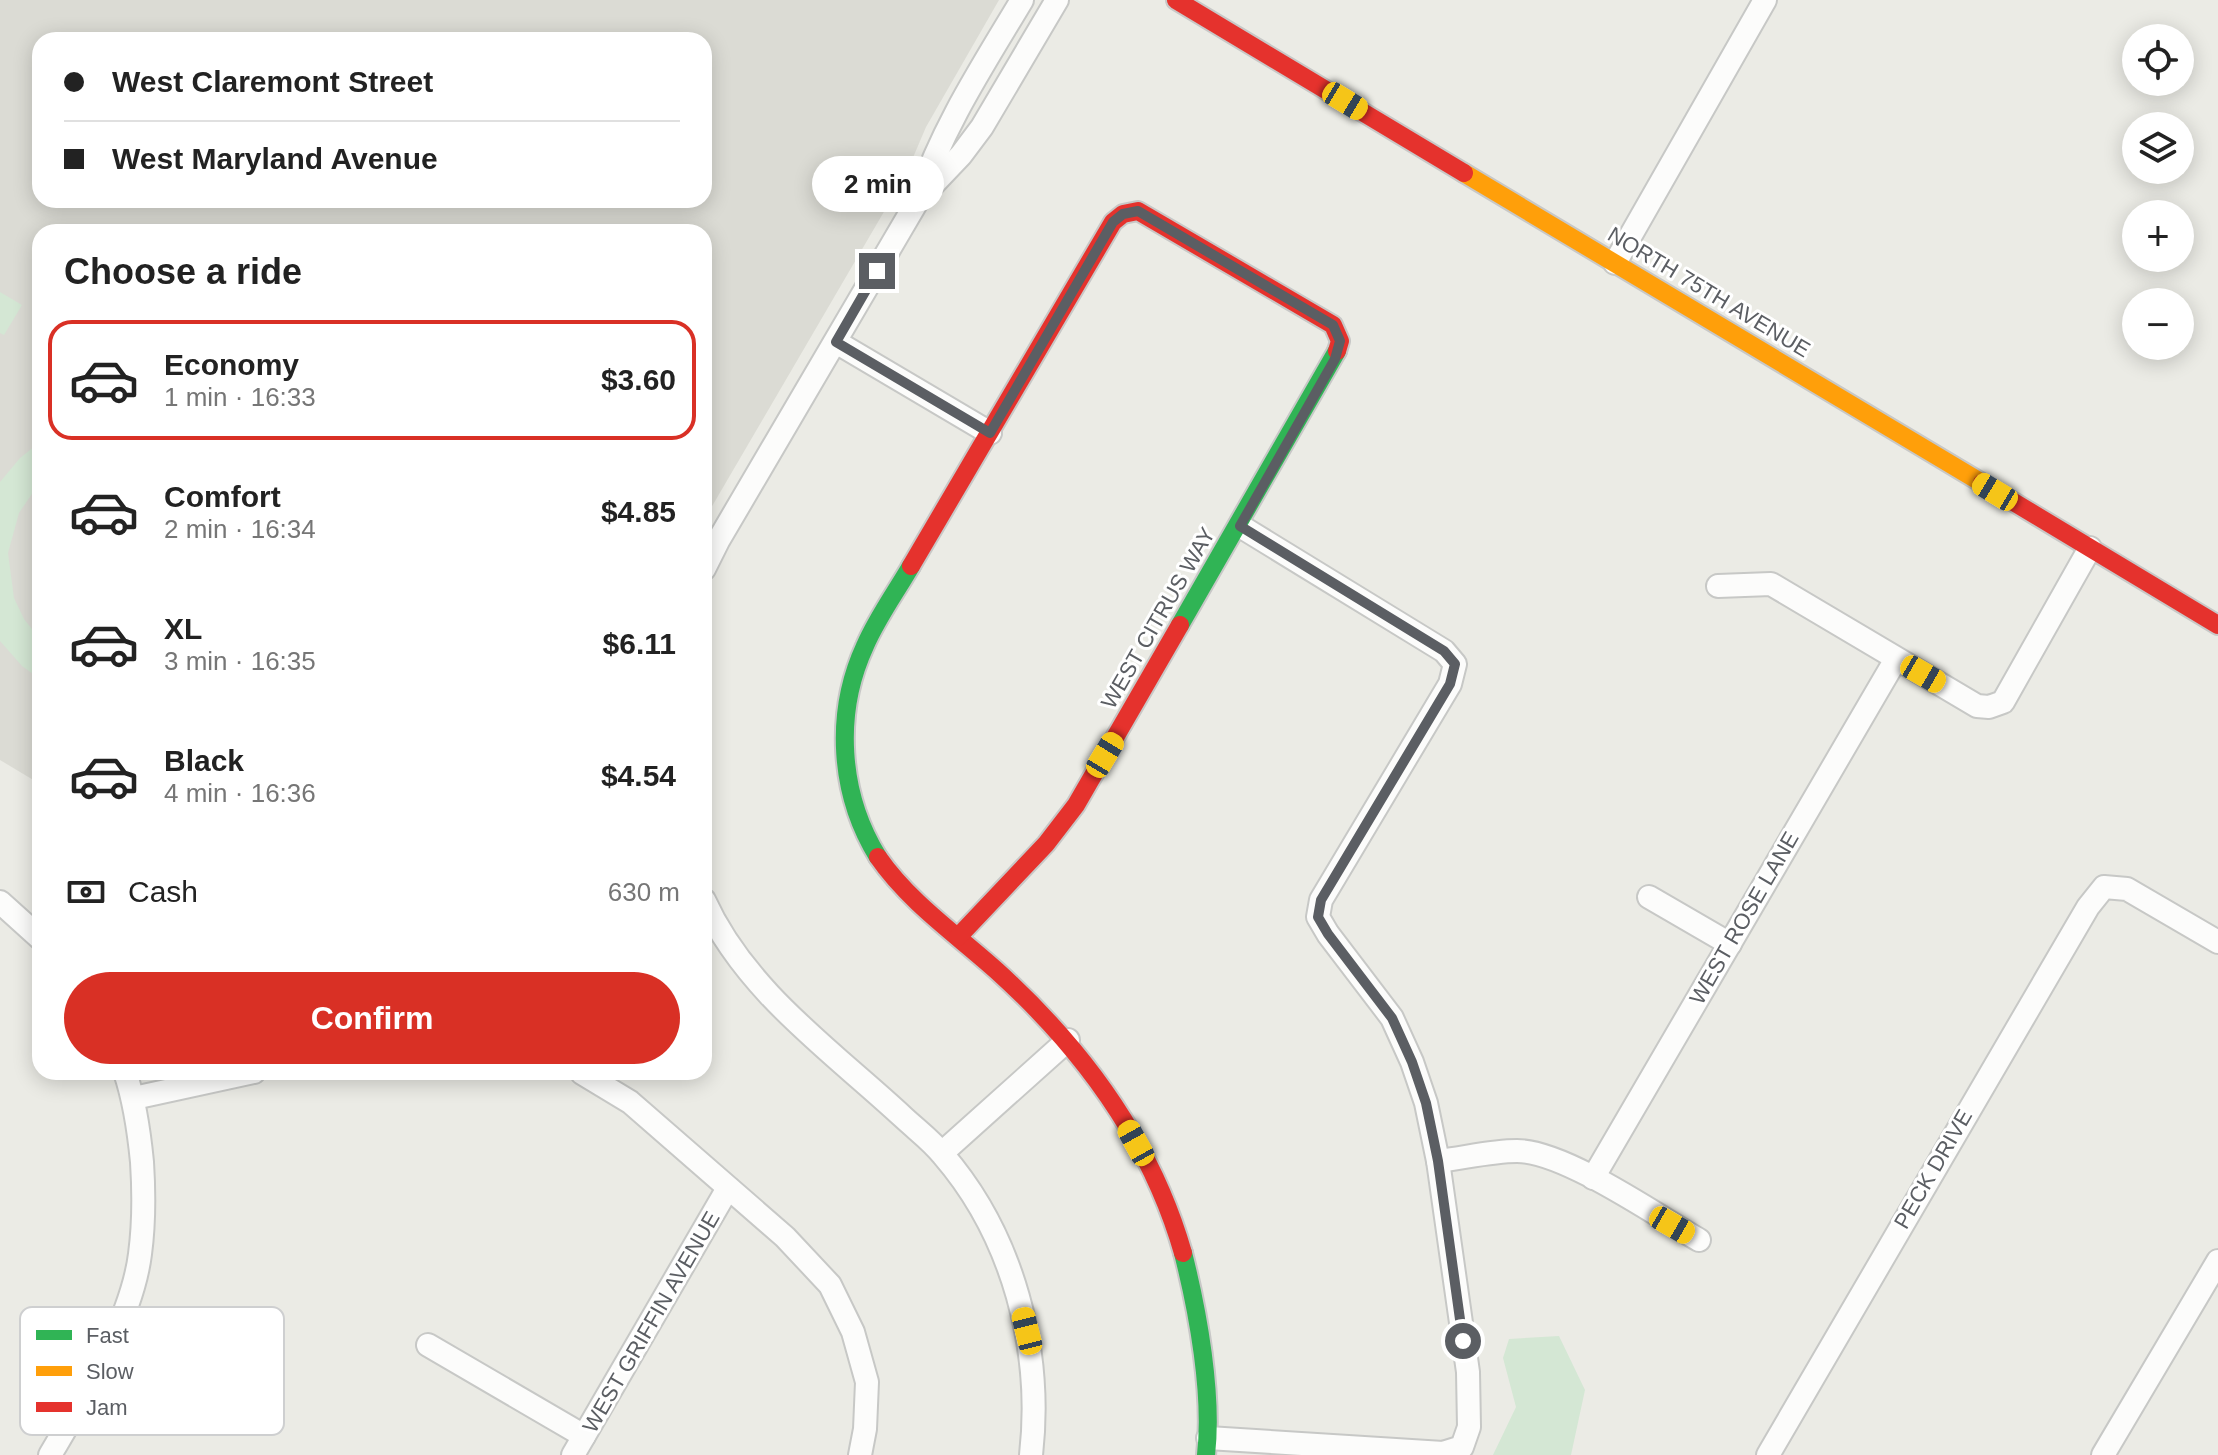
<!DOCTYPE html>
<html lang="en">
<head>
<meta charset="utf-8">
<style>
	:root { --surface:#fff; --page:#f6f6f6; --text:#222; --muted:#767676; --line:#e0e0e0; --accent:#d93025 }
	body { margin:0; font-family:Helvetica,sans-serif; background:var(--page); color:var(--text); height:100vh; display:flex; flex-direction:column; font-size:30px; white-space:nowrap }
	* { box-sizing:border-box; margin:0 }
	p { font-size:26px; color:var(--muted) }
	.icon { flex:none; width:44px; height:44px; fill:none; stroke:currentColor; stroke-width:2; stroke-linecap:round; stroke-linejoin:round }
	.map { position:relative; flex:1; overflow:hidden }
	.panel { position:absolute; left:32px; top:224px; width:680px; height:856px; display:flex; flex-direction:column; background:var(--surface); border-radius:24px; box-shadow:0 4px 20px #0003 }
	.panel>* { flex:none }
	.hud { position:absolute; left:32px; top:32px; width:680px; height:176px; border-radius:24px; box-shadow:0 4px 20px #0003; display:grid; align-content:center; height:176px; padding:0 32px; background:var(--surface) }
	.controls { position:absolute; left:2122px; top:24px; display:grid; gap:16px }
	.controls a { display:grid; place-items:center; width:72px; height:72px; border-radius:50%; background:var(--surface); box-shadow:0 4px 20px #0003; font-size:40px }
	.end { position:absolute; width:36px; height:36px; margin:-18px; border:10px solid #5b5e63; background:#fff; box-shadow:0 0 0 4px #fff }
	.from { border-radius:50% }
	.bubble { position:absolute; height:56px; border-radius:28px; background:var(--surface); box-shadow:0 4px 20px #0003; font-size:26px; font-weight:700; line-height:56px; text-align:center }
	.car { position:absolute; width:24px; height:48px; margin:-24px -12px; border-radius:10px; box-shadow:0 0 6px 2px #0007; background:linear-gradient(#f5c518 24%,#345 0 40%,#f5c518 0 76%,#345 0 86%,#f5c518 0) }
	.hud b { display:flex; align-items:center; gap:28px; height:76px; font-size:30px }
	.hud b+b { border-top:2px solid var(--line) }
	.hud i { width:20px; height:20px; background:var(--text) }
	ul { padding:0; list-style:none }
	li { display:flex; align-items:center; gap:24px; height:120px; margin:0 16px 12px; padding:0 16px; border:4px solid transparent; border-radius:24px }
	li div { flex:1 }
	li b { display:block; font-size:30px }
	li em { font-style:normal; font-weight:700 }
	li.current { border-color:var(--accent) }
	li>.icon { width:72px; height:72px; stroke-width:1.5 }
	h2 { padding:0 32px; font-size:36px; line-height:96px }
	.pay { display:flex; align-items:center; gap:20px; height:88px; padding:0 32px; font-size:30px }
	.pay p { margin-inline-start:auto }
	.cta { display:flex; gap:16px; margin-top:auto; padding:16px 32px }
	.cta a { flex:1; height:92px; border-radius:48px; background:var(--accent); color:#fff; font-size:32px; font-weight:700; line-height:92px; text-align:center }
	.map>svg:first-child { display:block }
	.education { fill:#dbdbd4; fill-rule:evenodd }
	.green { fill:#d4e7d4 }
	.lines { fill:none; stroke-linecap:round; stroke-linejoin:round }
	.street-casing { stroke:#c7c8c6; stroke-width:26 }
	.fast-casing { stroke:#c8c8c7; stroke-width:22 }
	.slow-casing { stroke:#c8c8c7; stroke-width:22 }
	.jam-casing { stroke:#c8c8c7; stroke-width:22 }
	.street { stroke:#fcfcfb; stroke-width:22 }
	.fast { stroke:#30b455; stroke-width:18 }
	.slow { stroke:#ff9f0a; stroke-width:18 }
	.jam { stroke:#e5322d; stroke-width:18 }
	.route { stroke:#5b5e63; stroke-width:10 }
	.labels { text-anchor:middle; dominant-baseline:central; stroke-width:6; stroke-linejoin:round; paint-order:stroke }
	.street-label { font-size:22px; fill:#5b5e63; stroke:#fff }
	.key { fill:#fff; stroke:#cecfd0; stroke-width:2 }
	.key-label { font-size:22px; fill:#5b5e63 }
</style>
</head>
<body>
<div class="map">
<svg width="2218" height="1455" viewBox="0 0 2218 1455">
	<rect width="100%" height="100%" fill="#ebebe5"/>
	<path class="education" d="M0 0H999L926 127 906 174 704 520V232H40V784L0 760ZM40 40H704V200H40Z"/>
	<g class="green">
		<path d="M0 292 22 305 4 335 0 333Z"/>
		<path d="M40 442V482L19 513 8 553 14 598 24 619 40 639V679L22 666 0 641V482L20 458Z"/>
		<path d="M1559 1336 1585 1390 1571 1455H1493L1516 1407 1503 1358 1509 1339Z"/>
	</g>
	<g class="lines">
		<g class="street-casing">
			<g id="street">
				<path d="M922 196 961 155 982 127 1057 0"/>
				<path d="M1615 263 1765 0"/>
				<path d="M836 342 990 433"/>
				<path d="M704 569 718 541 918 200C943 126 982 67 1022 0"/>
				<path d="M1718 586 1771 584 1977 706 1989 707 2003 702 2090 548"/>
				<path d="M1649 897 1730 944"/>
				<path d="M704 900C745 991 832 1051 903 1117 917 1130 932 1141 943 1155 1013 1236 1043 1350 1031 1455"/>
				<path d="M0 902 40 938"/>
				<path d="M582 1073 630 1102 785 1237 830 1285 853 1332 867 1382 865 1429 860 1455"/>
				<path d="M134 1098 254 1072"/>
				<path d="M942 1153 1068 1040"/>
				<path d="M1438 1161C1464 1158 1491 1151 1517 1151 1564 1151 1656 1215 1699 1240"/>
				<path d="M1593 1178 1896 659"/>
				<path d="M428 1345 584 1436"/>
				<path d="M1208 1438 1443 1453 1462 1447 1469 1427 1468 1372 1438 1161 1426 1103 1412 1062 1392 1018 1328 934 1318 917 1321 900 1450 684 1455 664 1444 651 1240 526"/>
				<path d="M50 1455C83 1399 132 1319 140 1254 144 1224 144 1193 142 1162 139 1131 135 1102 125 1072"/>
				<path d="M573 1455 728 1188"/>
				<path d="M1768 1455 2088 907 2104 887 2127 889 2218 942"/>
				<path d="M2103 1455 2218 1261"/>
			</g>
		</g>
		<g class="fast-casing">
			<g id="fast">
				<path d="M1180 625 1337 351"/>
				<path d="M878 857C839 794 834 713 865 646 877 618 896 592 911 566"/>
				<path d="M1183 1253C1198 1312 1213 1395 1206 1455"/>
			</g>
		</g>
		<g class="slow-casing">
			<path id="slow" d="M1464 173 1982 483"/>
		</g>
		<g class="jam-casing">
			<g id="jam">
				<path d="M1176 0 1464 173"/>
				<path d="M1982 483 2218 625"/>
				<path d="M911 566 1113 222 1123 214 1138 211 1333 325 1340 341 1337 351"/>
				<path d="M878 857C909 902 957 935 997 971 1082 1048 1151 1141 1183 1253"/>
				<path d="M958 937 1046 844 1076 805 1180 625"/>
			</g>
		</g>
		<use href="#street" class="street"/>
		<use href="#fast" class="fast"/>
		<use href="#slow" class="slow"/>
		<use href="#jam" class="jam"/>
	</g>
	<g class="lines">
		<path class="route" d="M877 271 836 342 990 433 1113 222 1123 214 1138 211 1333 325 1340 341 1335 359 1240 526 1444 651 1455 664 1450 684 1321 900 1318 917 1328 934 1392 1018 1412 1062 1426 1103 1438 1161 1463 1341"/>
	</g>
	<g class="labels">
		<g class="street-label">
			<text transform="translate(1709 292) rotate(31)">NORTH 75TH AVENUE</text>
			<text transform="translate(1158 618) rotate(-60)">WEST CITRUS WAY</text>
			<text transform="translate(1744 918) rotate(-60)">WEST ROSE LANE</text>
			<text transform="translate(1933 1169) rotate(-60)">PECK DRIVE</text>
			<text transform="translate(651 1322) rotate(-60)">WEST GRIFFIN AVENUE</text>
		</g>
	</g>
	<rect x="20" y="1307" width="264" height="128" rx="12" class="key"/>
	<rect x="36" y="1330" width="36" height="10" fill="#30b455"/>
	<rect x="36" y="1366" width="36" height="10" fill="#ff9f0a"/>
	<rect x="36" y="1402" width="36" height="10" fill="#e5322d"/>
	<g class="key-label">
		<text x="86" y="1343">Fast</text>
		<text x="86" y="1379">Slow</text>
		<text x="86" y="1415">Jam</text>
	</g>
</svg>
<div class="controls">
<a><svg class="icon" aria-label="locate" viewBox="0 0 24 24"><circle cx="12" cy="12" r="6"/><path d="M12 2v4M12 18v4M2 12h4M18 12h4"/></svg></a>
<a><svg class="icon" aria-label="layers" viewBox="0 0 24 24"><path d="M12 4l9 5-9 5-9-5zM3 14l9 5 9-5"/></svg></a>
<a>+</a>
<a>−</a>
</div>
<i class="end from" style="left:1463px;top:1341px"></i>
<i class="end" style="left:877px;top:271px"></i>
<div class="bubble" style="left:812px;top:156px;width:132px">2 min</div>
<i class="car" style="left:1345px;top:101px;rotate:121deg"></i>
<i class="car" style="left:1995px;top:492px;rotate:301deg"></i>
<i class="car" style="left:1923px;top:674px;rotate:120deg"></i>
<i class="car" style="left:1105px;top:755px;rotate:31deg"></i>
<i class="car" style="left:1136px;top:1143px;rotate:331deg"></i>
<i class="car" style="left:1672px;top:1225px;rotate:120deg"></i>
<i class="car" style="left:1027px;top:1331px;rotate:346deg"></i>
<div class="hud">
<b><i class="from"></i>West Claremont Street</b>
<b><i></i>West Maryland Avenue</b>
</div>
<section class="panel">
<h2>Choose a ride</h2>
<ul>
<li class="current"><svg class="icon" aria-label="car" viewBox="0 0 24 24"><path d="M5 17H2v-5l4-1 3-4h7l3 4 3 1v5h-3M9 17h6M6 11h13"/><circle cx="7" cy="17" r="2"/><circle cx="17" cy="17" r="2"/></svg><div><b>Economy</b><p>1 min · 16:33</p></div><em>$3.60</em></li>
<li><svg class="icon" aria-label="car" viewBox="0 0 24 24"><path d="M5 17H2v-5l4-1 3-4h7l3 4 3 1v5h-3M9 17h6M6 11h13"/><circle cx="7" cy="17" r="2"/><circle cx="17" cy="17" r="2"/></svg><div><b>Comfort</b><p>2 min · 16:34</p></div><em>$4.85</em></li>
<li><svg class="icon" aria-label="car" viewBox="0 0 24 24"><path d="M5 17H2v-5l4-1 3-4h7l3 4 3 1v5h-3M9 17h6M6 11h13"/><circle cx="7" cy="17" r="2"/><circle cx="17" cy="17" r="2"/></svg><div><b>XL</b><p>3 min · 16:35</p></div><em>$6.11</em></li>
<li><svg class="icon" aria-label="car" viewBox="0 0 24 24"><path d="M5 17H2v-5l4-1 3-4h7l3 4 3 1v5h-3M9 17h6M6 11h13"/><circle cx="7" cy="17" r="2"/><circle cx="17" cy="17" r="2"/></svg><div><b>Black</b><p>4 min · 16:36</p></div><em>$4.54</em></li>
</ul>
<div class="pay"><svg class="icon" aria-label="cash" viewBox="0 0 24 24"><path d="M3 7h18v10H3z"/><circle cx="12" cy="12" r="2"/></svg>Cash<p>630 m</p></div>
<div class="cta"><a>Confirm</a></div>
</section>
</div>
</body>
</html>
